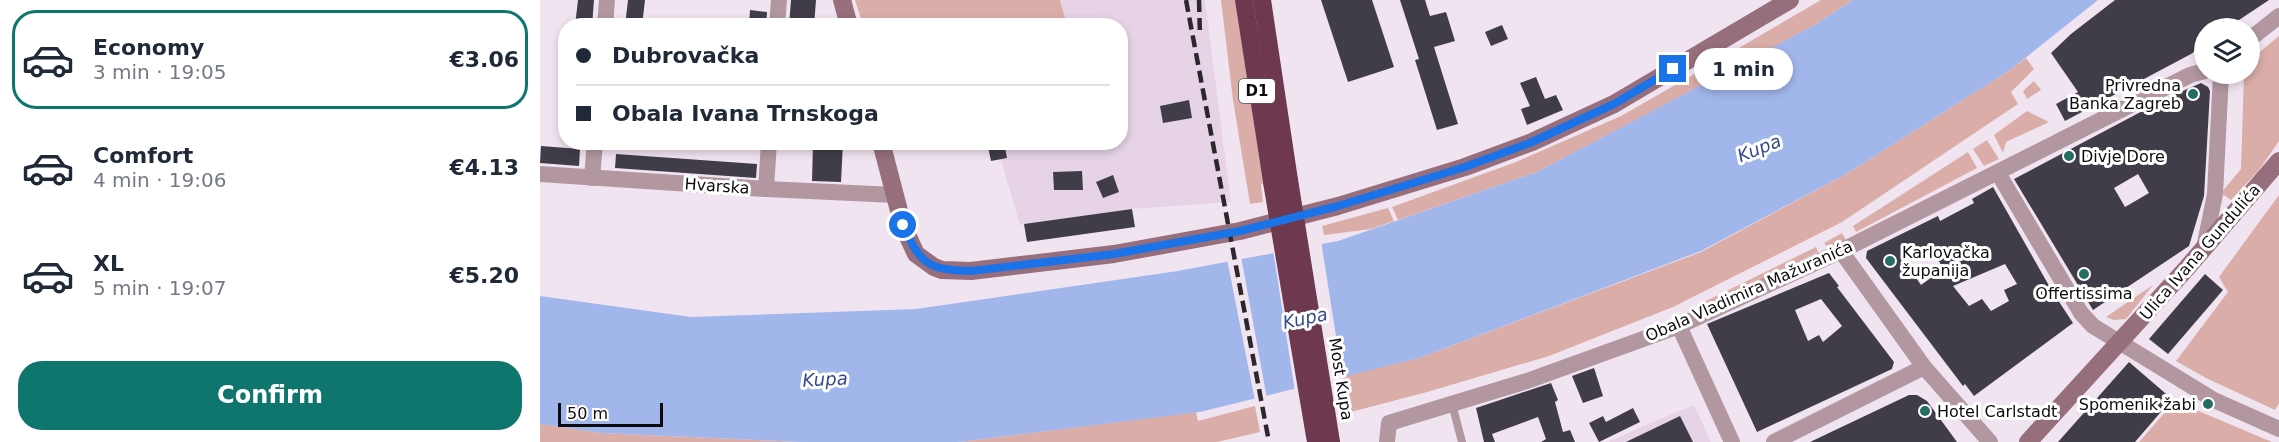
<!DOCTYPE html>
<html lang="en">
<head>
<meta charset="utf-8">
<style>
	:root { --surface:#fff; --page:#f6f6f7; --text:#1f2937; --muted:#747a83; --line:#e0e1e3; --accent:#0f766e }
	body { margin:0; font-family:"DejaVu Sans",sans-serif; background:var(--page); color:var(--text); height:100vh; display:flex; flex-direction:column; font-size:22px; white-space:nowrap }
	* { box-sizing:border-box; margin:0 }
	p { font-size:20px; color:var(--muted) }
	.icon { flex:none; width:33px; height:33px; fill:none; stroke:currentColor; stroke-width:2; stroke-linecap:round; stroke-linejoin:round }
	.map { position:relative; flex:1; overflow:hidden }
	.side { display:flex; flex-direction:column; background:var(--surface); width:540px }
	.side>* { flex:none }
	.top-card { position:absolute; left:18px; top:18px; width:570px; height:132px; border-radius:24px; box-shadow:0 3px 9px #0003; display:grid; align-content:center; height:132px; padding:0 18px; background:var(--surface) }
	.buttons { position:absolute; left:1654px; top:18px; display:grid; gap:12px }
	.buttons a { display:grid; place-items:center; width:66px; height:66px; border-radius:50%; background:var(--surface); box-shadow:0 3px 9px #0003; font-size:30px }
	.scale { position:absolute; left:18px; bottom:15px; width:105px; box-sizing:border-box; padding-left:6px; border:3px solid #0e0a0e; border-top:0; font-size:16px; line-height:21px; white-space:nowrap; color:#0e0a0e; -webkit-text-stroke:4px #fff; paint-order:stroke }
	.end { position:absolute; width:27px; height:27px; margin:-14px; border:8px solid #1a73e8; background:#fff; box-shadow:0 0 0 3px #fff }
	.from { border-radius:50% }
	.bubble { position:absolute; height:42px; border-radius:21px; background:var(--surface); box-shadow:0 3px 9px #0003; font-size:20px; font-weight:600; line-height:42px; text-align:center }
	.top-card b { display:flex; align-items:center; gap:21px; height:57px; font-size:22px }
	.top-card b+b { border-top:2px solid var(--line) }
	.top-card i { width:15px; height:15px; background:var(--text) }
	ul { padding:10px 0 0; list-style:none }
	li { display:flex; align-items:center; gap:18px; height:99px; margin:0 12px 9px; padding:0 6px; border:3px solid transparent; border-radius:24px }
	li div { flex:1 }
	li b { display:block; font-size:22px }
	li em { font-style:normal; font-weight:600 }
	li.current { border-color:var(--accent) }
	li>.icon { width:54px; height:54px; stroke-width:1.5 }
	.button { display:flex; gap:12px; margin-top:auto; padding:12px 18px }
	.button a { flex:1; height:69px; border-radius:24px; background:var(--accent); color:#fff; font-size:24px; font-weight:600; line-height:69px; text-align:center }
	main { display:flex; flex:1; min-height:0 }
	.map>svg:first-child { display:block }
	.built { fill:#e6d4e6 }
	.green { fill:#daada8 }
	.water { fill:#a1b6eb }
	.pier { fill:#f1e4f1 }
	.building { fill:#403d49; fill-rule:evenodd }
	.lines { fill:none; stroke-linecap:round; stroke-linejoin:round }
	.lane { stroke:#b296a0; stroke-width:8 }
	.street { stroke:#b296a0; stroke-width:16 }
	.secondary { stroke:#966e7c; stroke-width:18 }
	.highway { stroke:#6e394e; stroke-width:18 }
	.rail { stroke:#2c272c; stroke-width:4.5; stroke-dasharray:12 6; stroke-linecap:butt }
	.highway-bridge { stroke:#6e394e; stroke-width:18 }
	.route { stroke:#1a73e8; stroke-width:8 }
	.poi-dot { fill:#256c61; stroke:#fff; stroke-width:2 }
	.labels { text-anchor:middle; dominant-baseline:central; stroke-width:6; stroke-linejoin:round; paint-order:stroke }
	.shield { fill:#fff; stroke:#565456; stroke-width:1.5 }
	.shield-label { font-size:15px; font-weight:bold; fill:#0e0a0e }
	.poi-label { font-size:16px; fill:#0e0a0e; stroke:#fff; text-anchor:start }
	.street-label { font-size:16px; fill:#0e0a0e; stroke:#fff }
	.water-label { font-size:18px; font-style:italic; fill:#364a8b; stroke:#fff }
</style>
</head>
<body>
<main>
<section class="side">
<ul>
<li class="current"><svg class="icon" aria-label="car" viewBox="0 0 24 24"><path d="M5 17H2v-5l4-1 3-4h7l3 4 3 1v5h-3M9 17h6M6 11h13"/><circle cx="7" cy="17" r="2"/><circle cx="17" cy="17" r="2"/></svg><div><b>Economy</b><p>3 min · 19:05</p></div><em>€3.06</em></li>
<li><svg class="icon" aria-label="car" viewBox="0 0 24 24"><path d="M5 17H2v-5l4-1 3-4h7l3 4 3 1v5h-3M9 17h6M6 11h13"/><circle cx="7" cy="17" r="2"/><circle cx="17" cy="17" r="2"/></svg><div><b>Comfort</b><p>4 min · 19:06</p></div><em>€4.13</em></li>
<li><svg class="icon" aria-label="car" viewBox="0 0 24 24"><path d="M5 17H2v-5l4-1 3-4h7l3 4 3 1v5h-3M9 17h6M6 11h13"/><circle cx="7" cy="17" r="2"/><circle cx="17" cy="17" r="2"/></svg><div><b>XL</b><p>5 min · 19:07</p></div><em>€5.20</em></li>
</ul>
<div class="button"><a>Confirm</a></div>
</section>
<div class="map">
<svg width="1739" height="442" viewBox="0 0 1739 442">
	<rect width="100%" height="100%" fill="#f1e4f1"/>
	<g class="built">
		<path d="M520 0H665L691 202 592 209 480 225 456 143 580 142V26L527 25Z"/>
		<path d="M1154 405 1171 442H1068L1099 428Z"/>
	</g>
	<g class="green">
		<path d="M315 0H520L527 25H323Z"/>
		<path d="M681 0H695L723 183 721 185 723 202 710 204 693 100Z"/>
		<path d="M1281 0H1313L1273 26 1204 63 1197 49Z"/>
		<path d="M1739 36V141L1719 170 1691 200 1681 193 1701 169 1704 74H1710V60Z"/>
		<path d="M1191 53 1196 61 1202 64 997 172 858 220 852 207 976 162 1081 116Z"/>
		<path d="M1486 58 1494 69 1471 92 1478 104 1302 222 1133 307 1009 356 887 392 807 413 802 376 879 358 1161 252 1306 174 1470 70Z"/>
		<path d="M1494 81 1501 90 1487 99 1483 91Z"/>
		<path d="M1487 111 1509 122 1466 142 1463 153 1454 135Z"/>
		<path d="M1447 140 1459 159 1444 166 1433 149Z"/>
		<path d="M1428 152 1437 168 1316 232 1313 226Z"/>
		<path d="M1739 195V403L1735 410 1666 378 1636 361 1688 292 1679 277Z"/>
		<path d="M848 208 854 221 831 229 784 235 782 226Z"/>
		<path d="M1302 233 1306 240 1288 248 1284 243Z"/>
		<path d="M1276 247 1278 252 1164 308 1162 303Z"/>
		<path d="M1613 285 1586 319 1574 320 1566 317Z"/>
		<path d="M1635 401 1732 442H1599Z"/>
		<path d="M715 406 720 432 677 442H418L656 412 658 421Z"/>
		<path d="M0 424 61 433 262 442H0Z"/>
	</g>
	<path class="water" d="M1313 0H1558L1470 70 1306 174 1161 251 879 358 660 412 418 442H262L61 433 0 424V296L151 317 376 309 638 271 798 241 997 172 1273 26Z"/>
	<g class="pier">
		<path d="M781 241 803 380 755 392 733 250Z"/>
		<path d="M701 256 727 399 715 401 687 259Z"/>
	</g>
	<g class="building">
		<path d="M38 0H54L52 26H35Z"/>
		<path d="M88 0H105L102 26H85Z"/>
		<path d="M251 0H276L274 26H249Z"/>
		<path d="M781 0H832L854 67 808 82Z"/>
		<path d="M860 0H885L890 16 906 12 915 41 894 47 918 124 897 130 875 60 879 59Z"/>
		<path d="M1575 0H1729L1687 28H1665V44L1651 54 1525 121 1516 104 1538 92 1511 53 1531 34Z"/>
		<path d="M210 10 227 12 226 26H209Z"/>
		<path d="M962 25 968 39 951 46 945 32Z"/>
		<path d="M996 77 1005 99 1016 95 1023 110 987 125 981 109 990 106 980 83Z"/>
		<path d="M1661 83 1668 87 1670 91 1664 196 1649 246 1553 310 1474 179 1627 98ZM1598 174 1609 193 1585 207 1574 188Z"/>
		<path d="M649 100 652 118 623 123 620 106Z"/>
		<path d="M273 142H303L301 182 272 181Z"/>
		<path d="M447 142H464L467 158 451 161Z"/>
		<path d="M1 146 40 149 39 166 0 163Z"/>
		<path d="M76 154 217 164 216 178 75 168Z"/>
		<path d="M542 171 543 190H514L513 172Z"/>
		<path d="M573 175 579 192 563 198 556 182Z"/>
		<path d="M1453 187 1512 291 1533 323 1434 396 1425 384 1423 386 1326 258 1327 251 1398 216 1400 221 1434 203 1432 199ZM1393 249 1403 269 1381 285 1367 264ZM1465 264 1477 284 1464 290 1469 301 1451 311 1442 299 1429 306 1413 286Z"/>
		<path d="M592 209 595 227 487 242 484 224Z"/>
		<path d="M1289 273 1299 286 1297 287 1354 362 1352 369 1217 432 1167 324ZM1281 299 1302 326 1283 342 1279 335 1268 341 1255 310Z"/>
		<path d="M1665 274 1683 290 1628 354 1609 339Z"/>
		<path d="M1589 362 1632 399 1595 442H1518Z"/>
		<path d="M1054 368 1063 396 1043 403 1032 376Z"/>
		<path d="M1011 383 1018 400 1015 402 1023 432 1030 430 1035 442H1001L1006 439 998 417 952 434 955 442H944L936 408Z"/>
		<path d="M1369 395H1377L1387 401 1417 442H1270Z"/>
		<path d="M1093 408 1100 422 1059 442 1049 423 1063 416 1066 422Z"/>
		<path d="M1140 416 1153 442H1086Z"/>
	</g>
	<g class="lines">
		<path class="lane" d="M912 404 922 442"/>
		<g class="street">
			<path d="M65 26 67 0"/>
			<path d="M237 26 239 0"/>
			<path d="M1710 39 1739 16"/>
			<path d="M1458 173 1541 313 1553 326 1674 400 1739 429"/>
			<path d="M0 174 226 189 355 195"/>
			<path d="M52 178 55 142"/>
			<path d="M226 189 229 142"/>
			<path d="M1664 248 1675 194 1681 74"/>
			<path d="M1301 251 1384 367 1450 442"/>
			<path d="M1139 326 1192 442"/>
			<path d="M847 442 849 423 987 381 1139 326 1301 251 1650 75 1665 71"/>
			<path d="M1234 442 1384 367"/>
		</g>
		<g class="secondary">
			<path d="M302 0 309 26"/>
			<path d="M341 142 363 226 376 254 394 267 402 270 431 271 574 254 700 231 798 206 925 167 992 142 1074 104 1250 0"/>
			<path d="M1488 442 1646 269 1739 161"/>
		</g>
		<g class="highway">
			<path d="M704 0 732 182"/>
			<path d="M722 0 749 180"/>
		</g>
		<g class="rail">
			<path d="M646 0 729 442"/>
			<path d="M659 0 660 36"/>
		</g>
		<g class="highway-bridge">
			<path d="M749 180 791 442"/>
			<path d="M732 182 776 442"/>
		</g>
	</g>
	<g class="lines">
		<path class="route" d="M363 225C380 264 388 270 431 271L574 254 700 231 798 206 925 167 992 142 1074 104 1133 69"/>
	</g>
	<g class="poi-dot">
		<circle cx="1653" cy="94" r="6"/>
		<circle cx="1529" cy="156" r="6"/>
		<circle cx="1350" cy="261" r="6"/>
		<circle cx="1544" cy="274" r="6"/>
		<circle cx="1668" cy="404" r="6"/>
		<circle cx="1385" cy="411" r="6"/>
	</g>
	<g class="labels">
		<rect class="shield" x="699" y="79" width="36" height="24" rx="4.5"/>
		<g class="shield-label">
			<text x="717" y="91">D1</text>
		</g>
		<g class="poi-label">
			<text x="1641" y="85" text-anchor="end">Privredna<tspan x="1641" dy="18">Banka Zagreb</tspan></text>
			<text x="1541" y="156">Divje Dore</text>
			<text x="1362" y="252">Karlovačka<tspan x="1362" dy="18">županija</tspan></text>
			<text x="1544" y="293" text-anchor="middle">Offertissima</text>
			<text x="1656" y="404" text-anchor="end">Spomenik žabi</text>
			<text x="1397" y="411">Hotel Carlstadt</text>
		</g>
		<g class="street-label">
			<text transform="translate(177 186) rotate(4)">Hvarska</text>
			<text transform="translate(1660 252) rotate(-49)">Ulica Ivana Gundulića</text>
			<text transform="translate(1209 291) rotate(-24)">Obala Vladimira Mažuranića</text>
			<text transform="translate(801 379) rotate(81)">Most Kupa</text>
		</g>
		<g class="water-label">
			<text transform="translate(1219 148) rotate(-22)">Kupa</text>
			<text transform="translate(765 318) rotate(-12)">Kupa</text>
			<text transform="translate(285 379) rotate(-3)">Kupa</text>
		</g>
	</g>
</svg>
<div class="buttons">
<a><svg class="icon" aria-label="layers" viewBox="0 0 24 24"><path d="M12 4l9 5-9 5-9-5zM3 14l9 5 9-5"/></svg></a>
</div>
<div class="scale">50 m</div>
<i class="end from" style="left:363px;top:225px"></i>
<i class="end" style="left:1133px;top:69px"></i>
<div class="bubble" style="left:1154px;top:48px;width:99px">1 min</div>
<div class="top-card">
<b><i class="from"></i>Dubrovačka</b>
<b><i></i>Obala Ivana Trnskoga</b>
</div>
</div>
</main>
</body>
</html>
